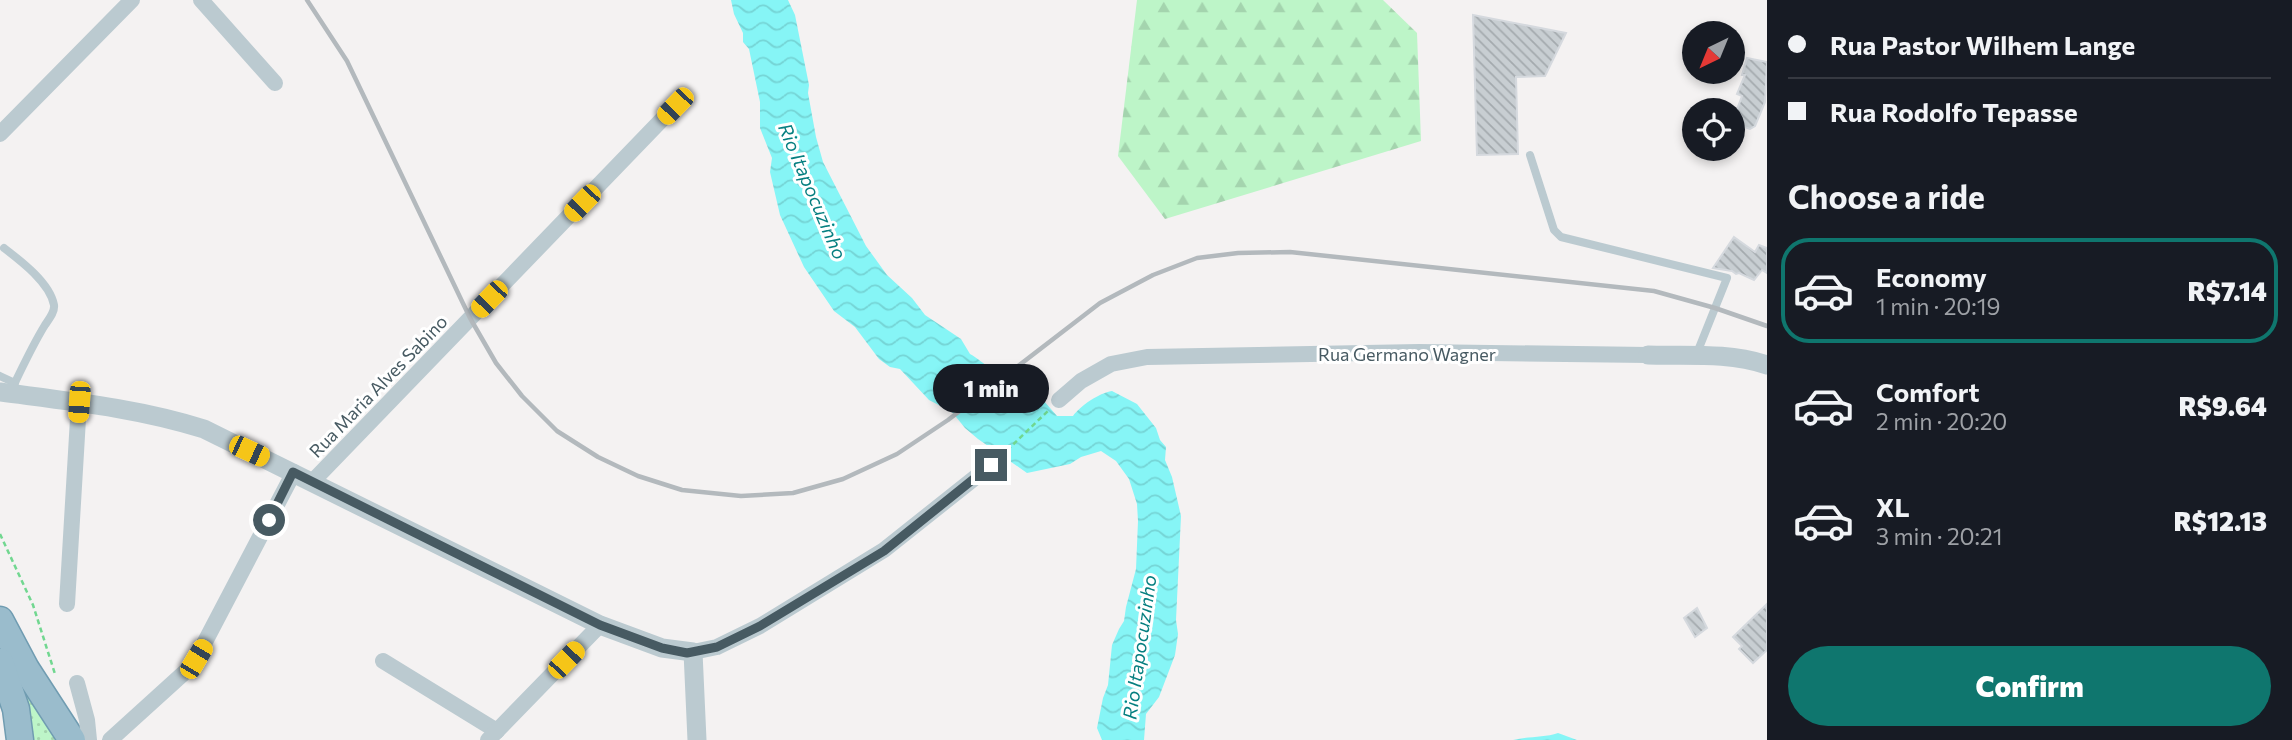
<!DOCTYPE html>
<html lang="en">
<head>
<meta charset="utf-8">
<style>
	:root { --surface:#171b24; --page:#242831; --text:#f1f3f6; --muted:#9ea1a6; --line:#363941; --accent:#0f766e }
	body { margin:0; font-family:Commissioner,sans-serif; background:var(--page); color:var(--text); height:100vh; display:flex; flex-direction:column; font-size:26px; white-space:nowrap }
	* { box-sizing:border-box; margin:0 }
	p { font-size:23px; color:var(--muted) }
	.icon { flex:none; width:38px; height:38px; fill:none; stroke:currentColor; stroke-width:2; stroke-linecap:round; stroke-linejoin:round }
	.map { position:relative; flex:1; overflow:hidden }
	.panel { display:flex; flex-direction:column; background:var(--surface); width:525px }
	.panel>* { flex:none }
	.guide { display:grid; align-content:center; height:154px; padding:0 21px; background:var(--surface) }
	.needle { width:46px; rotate:223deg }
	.fabs { position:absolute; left:1682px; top:21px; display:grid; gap:14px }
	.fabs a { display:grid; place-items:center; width:63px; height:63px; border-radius:50%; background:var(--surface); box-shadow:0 4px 10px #0003; font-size:35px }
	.end { position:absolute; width:32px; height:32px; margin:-16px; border:9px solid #475a62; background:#fff; box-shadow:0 0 0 4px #fff }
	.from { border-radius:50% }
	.bubble { position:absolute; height:49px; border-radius:24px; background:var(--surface); box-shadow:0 4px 10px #0003; font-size:23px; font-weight:800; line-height:49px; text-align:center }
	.car { position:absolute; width:21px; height:42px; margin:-21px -10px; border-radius:9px; box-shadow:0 0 5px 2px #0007; background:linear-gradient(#f5c518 24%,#345 0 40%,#f5c518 0 76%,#345 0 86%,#f5c518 0) }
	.guide b { display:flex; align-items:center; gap:24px; height:66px; font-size:26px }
	.guide b+b { border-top:2px solid var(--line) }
	.guide i { width:18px; height:18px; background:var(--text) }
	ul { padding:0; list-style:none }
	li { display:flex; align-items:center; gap:21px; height:105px; margin:0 14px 10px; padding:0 7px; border:4px solid transparent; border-radius:28px }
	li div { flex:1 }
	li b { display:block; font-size:26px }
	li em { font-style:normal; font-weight:800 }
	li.active { border-color:var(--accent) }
	li>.icon { width:63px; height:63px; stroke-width:1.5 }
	h2 { padding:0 21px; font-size:32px; line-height:84px }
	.primary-button { display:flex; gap:14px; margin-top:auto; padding:14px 21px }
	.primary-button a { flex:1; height:80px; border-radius:42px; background:var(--accent); color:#fff; font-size:28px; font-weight:800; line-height:80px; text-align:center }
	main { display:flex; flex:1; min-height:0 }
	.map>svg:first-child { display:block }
	.grass { fill:url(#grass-dots) }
	.forest { fill:url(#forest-firs) }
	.water { fill:url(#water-waves) }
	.building { fill:url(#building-back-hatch); stroke:#d5d9de; stroke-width:2 }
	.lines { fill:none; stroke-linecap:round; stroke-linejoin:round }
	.trunk-casing { stroke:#709cb1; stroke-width:29 }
	.path { stroke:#71d790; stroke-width:2.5; stroke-dasharray:5 3.5; stroke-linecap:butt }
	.service { stroke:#bbcad0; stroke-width:8 }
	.minor { stroke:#bbcad0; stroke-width:16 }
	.tertiary { stroke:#bbcad0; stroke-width:19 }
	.trunk { stroke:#9abccc; stroke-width:26 }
	.rail { stroke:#b3b9bd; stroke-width:4.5 }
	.route { stroke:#475a62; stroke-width:9 }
	.labels { text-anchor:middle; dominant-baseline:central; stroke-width:6; stroke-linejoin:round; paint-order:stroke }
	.street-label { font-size:18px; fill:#475a62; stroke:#fff }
	.water-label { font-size:19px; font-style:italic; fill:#067f80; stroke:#fff }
</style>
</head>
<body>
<main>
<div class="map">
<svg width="1767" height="740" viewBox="0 0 1767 740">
	<defs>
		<pattern id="grass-dots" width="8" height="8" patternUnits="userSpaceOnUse" patternTransform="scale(1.75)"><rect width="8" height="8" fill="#bdf5c8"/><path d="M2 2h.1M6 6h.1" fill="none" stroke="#a4d4ae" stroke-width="1.8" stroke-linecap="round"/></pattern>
		<pattern id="forest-firs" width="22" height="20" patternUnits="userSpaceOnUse" patternTransform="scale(1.75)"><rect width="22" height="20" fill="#bdf5c8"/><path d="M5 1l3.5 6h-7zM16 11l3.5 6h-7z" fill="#a4d4ae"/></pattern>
		<pattern id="water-waves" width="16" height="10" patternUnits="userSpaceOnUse" patternTransform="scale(1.75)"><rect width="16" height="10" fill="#86f5f6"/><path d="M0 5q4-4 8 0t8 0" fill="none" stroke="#75d4d5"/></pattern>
		<pattern id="building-back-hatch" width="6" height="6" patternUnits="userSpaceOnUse" patternTransform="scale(1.75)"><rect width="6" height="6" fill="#c8ced2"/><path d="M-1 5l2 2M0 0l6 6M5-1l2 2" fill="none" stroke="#a4aaae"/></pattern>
	</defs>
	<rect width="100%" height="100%" fill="#f4f2f2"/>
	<path class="grass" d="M7 659 64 740H26Z"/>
	<path class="forest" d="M1137 0H1383L1417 33 1421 141 1165 219 1118 156Z"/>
	<g class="water">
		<path d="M731 0H788L795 15 809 85 808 93 816 137 823 162 866 246 887 275 912 298 925 315 961 339 970 354C982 360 1007 385 1019 386 1023 387 1026 385 1030 385L1057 416H1073C1080 406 1099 393 1112 391L1137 404 1156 428 1160 440 1166 447 1165 460 1172 477 1181 516 1176 620 1178 634 1175 655 1159 697 1146 714 1144 740H1102L1097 728 1103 698 1108 685 1112 645 1119 629 1124 621 1126 607 1136 569 1138 521 1137 504 1129 479 1116 461 1101 451 1081 457 1070 464 1027 473 978 439 965 428 952 412 929 400 900 369 890 367 879 359 855 327 834 311 804 267 780 215 770 172 772 158 760 128V102L749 49 743 42V33L734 14Z"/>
		<path d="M1558 733 1577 740H1513C1528 736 1544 738 1558 733Z"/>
	</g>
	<g class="building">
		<path d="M1473 15 1566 33 1545 76 1516 77 1518 154 1477 155Z"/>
		<path d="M1747 58 1767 62 1765 102 1755 126 1750 129 1732 123 1742 96 1737 94 1745 75H1742Z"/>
		<path d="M1734 237 1755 252 1759 245 1767 248V273L1762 270 1754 280 1739 273 1736 274 1732 271 1713 268Z"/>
		<path d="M1767 604V650L1753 663 1739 649 1742 646 1733 637Z"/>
		<path d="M1697 608 1707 628 1695 637 1684 618Z"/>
	</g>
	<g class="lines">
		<g class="trunk-casing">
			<g id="trunk">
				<path d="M0 620 26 669 72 740"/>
				<path d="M0 662 16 709 20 740"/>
			</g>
		</g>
		<g class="path">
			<path d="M1001 456 1049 410"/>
			<path d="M0 534 33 605 55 674"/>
		</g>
		<g class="service">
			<path d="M1530 155 1554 230 1561 237 1727 278 1697 353"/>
			<path d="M4 248C21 261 50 283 54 305 55 312 49 319 45 325 32 346 21 370 10 393"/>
			<path d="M0 376 15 383"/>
		</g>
		<g class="minor">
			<path d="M201 0 275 83"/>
			<path d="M0 134 132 0"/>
			<path d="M1059 400 1081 381 1111 364 1147 357 1419 352 1648 355"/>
			<path d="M313 481 675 106"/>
			<path d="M67 604 79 402"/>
			<path d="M693 652 717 647 760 626 884 550 991 465"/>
			<path d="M383 661 497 731"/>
			<path d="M77 683 87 720 89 740"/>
			<path d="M110 740 185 672 196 659 294 472"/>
			<path d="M488 740 600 625"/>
		</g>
		<g class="tertiary">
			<path d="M1648 355C1687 356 1729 352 1767 365"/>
			<path d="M0 392C68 401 138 408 204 429L600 625 662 648 693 652 697 740"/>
		</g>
		<use href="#trunk" class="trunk"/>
		<path class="rail" d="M307 0 347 61 470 318 496 363 522 396 557 431 598 457 638 476 682 490 741 496 793 493 843 479 897 454 948 420 1100 303 1153 275 1197 258 1238 253 1290 252 1654 291 1715 308 1767 326"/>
	</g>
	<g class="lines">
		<path class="route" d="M269 520 293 472 600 625 662 648 687 653 717 647 760 626 884 551 991 465"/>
	</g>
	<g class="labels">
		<g class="street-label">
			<text x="1407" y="354">Rua Germano Wagner</text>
			<text transform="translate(378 386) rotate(-46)">Rua Maria Alves Sabino</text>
		</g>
		<g class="water-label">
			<text transform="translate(813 191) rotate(67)">Rio Itapocuzinho</text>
			<text transform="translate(1139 647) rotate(-82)">Rio Itapocuzinho</text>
		</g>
	</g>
</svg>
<div class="fabs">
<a><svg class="needle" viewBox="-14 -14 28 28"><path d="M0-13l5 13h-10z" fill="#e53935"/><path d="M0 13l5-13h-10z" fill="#9ea1a6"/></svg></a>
<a><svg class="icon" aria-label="locate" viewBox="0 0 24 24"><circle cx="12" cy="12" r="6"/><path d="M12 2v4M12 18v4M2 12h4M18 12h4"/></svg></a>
</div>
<i class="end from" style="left:269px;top:520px"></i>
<i class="end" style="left:991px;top:465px"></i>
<div class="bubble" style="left:933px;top:364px;width:116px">1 min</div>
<i class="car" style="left:675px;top:106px;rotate:224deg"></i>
<i class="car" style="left:582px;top:203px;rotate:224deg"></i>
<i class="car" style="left:489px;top:299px;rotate:224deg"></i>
<i class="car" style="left:79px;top:402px;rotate:184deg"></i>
<i class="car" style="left:249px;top:451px;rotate:115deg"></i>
<i class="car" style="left:196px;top:659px;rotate:31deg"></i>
<i class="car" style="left:566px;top:660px;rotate:44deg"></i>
</div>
<section class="panel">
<div class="guide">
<b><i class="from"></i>Rua Pastor Wilhem Lange</b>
<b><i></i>Rua Rodolfo Tepasse</b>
</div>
<h2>Choose a ride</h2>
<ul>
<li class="active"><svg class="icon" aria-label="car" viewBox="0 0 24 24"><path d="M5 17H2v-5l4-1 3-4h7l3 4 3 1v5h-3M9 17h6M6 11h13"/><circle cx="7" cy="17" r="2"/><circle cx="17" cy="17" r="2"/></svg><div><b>Economy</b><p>1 min · 20:19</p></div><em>R$7.14</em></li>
<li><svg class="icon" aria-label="car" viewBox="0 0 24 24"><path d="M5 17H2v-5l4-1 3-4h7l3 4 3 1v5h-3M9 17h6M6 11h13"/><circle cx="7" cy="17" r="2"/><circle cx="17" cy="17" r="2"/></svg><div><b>Comfort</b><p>2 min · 20:20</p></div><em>R$9.64</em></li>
<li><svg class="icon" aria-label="car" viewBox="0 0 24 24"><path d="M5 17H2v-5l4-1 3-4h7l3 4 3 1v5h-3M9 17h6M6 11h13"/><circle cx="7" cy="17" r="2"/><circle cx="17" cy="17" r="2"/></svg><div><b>XL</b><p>3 min · 20:21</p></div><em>R$12.13</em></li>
</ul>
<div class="primary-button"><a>Confirm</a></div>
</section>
</main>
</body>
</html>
